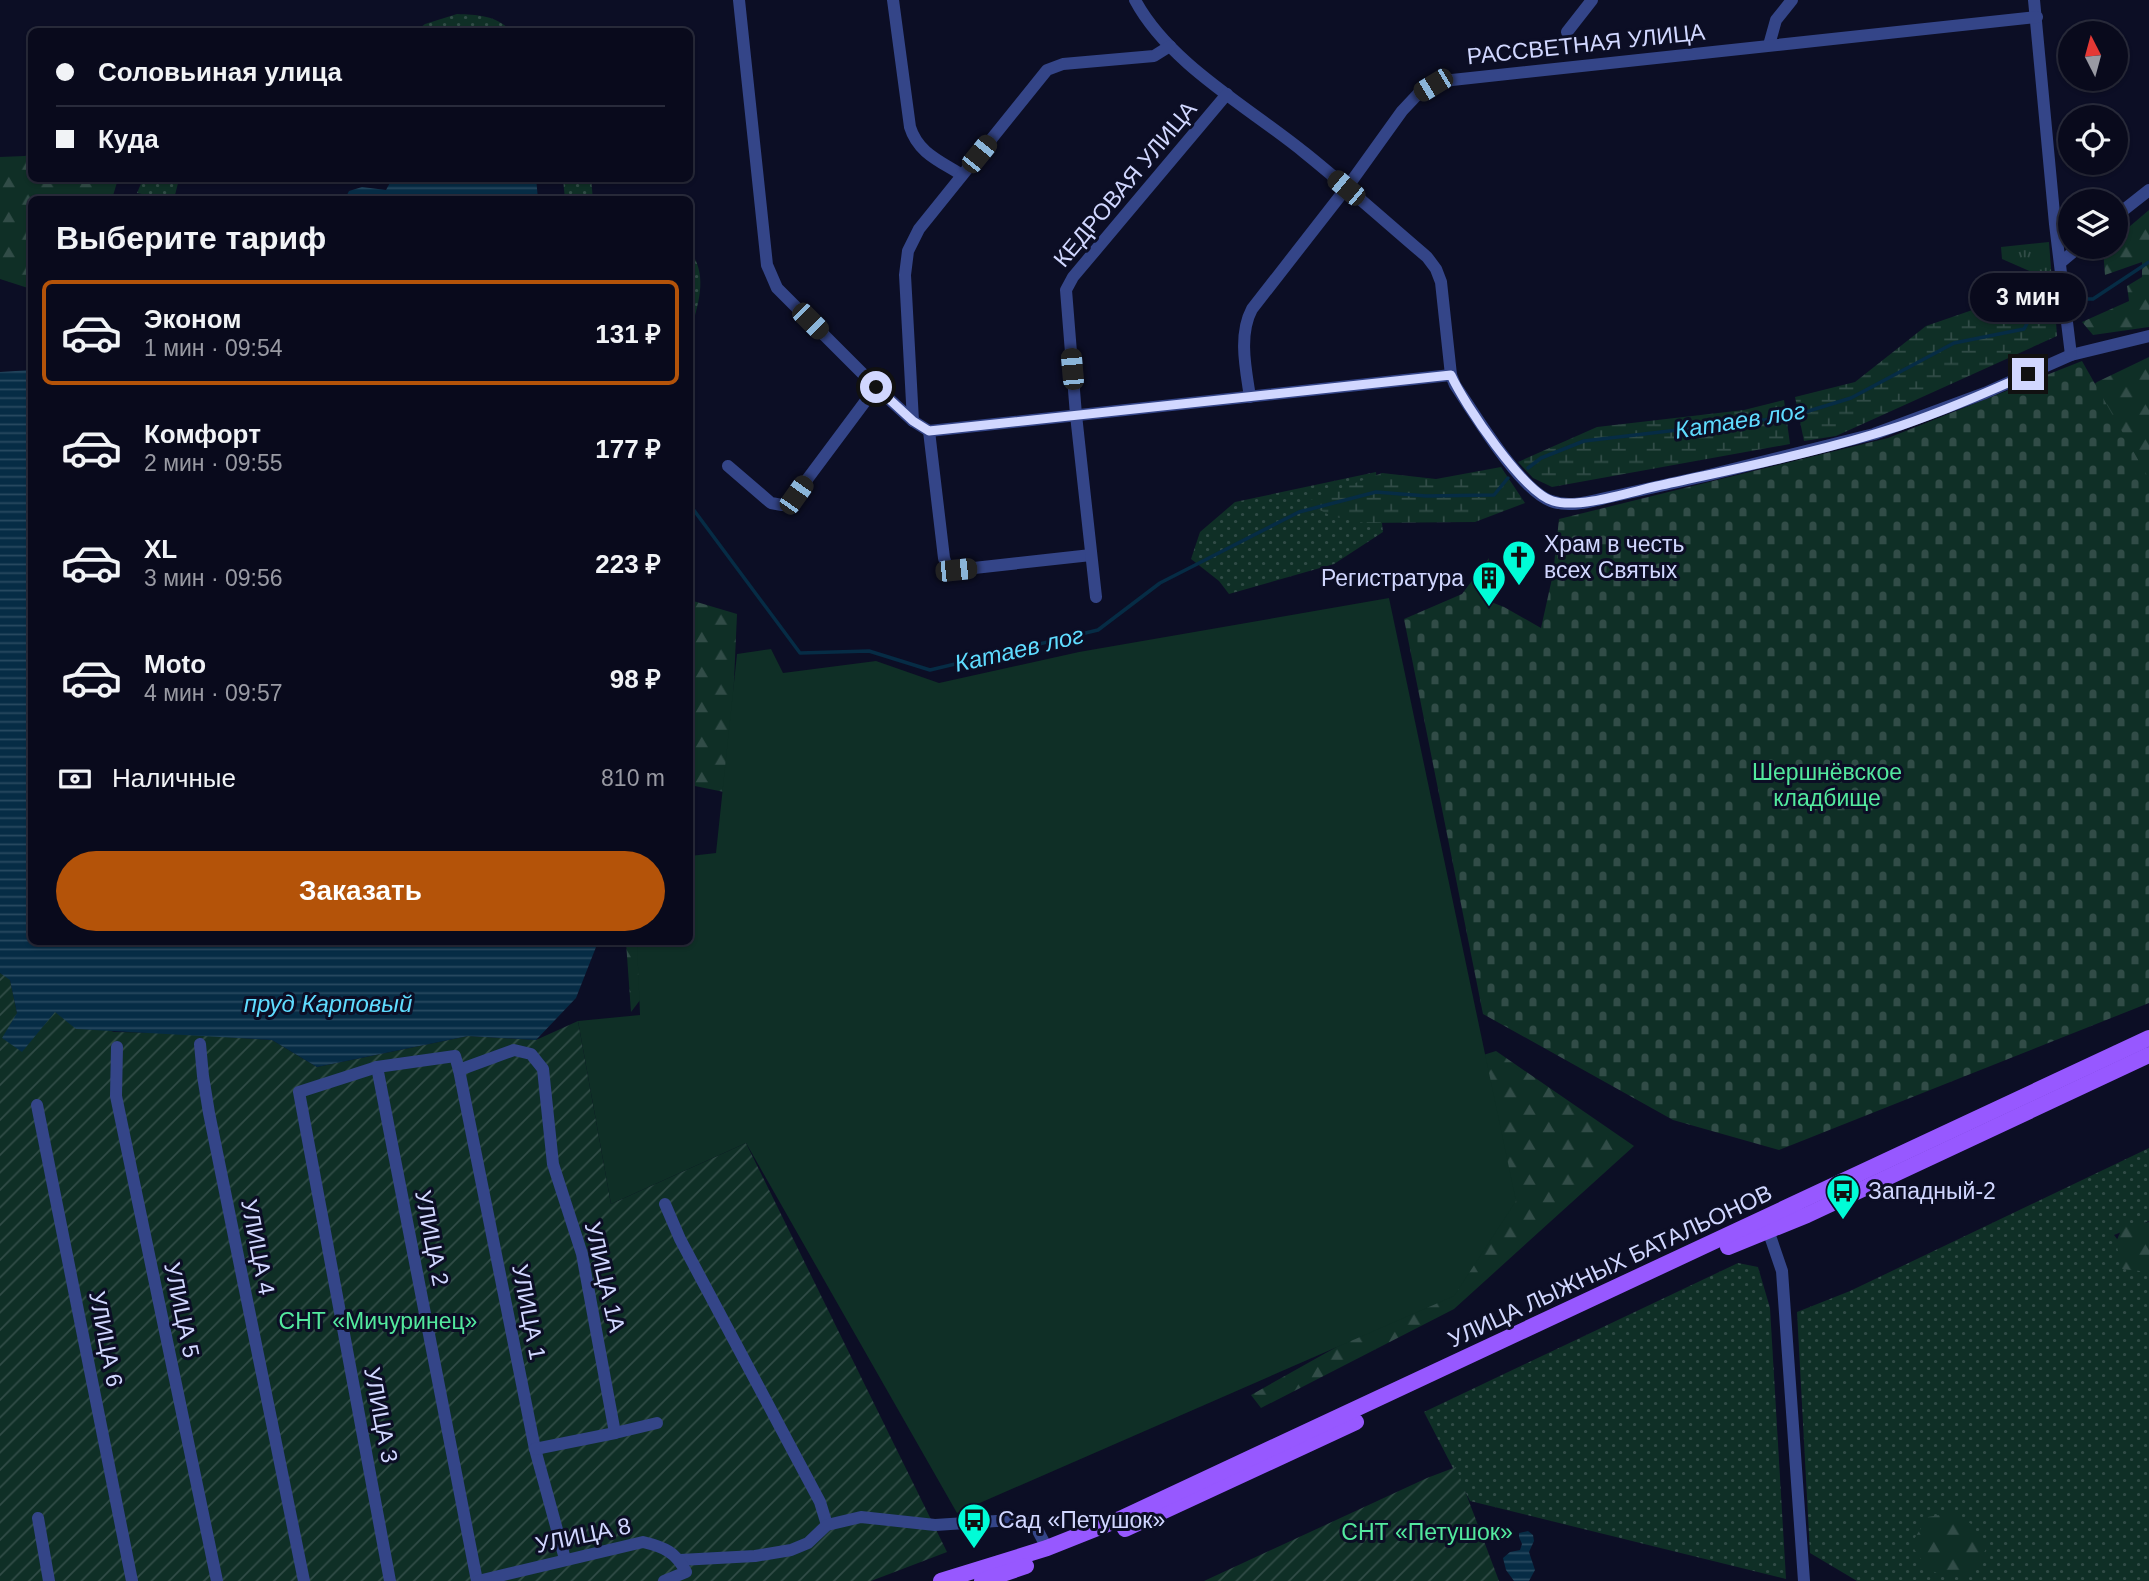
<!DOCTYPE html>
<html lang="ru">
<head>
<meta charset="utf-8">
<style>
	:root { --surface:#090a1c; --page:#121325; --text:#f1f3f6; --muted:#999aa3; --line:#292b3b; --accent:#b45309 }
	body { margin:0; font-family:Arial,sans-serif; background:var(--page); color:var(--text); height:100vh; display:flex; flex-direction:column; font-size:26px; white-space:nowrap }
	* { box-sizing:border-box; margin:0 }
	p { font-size:23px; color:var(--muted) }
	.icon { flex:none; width:38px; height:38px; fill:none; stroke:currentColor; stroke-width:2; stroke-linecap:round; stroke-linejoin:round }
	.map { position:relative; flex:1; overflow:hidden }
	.details { position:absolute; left:28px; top:196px; width:665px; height:749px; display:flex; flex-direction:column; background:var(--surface); border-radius:10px; box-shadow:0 2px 5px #0004,0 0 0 2px var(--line) }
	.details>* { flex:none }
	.hud { position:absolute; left:28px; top:28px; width:665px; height:154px; border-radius:10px; box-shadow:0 2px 5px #0004,0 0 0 2px var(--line); display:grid; align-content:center; height:154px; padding:0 28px; background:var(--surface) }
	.needle { width:46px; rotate:354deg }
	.tools { position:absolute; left:2058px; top:21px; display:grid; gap:14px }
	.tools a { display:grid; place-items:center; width:70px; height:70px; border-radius:50%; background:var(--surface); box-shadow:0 2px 5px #0004,0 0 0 2px var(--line); font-size:35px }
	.end { position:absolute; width:32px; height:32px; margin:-16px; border:9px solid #d1d7ff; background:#111; box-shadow:0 0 0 4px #111 }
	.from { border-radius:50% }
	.bubble { position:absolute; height:49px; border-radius:24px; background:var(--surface); box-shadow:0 2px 5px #0004,0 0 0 2px var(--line); font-size:23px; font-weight:600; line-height:49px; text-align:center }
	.car { position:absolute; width:21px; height:42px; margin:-21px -10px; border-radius:9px; box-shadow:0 0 5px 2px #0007; background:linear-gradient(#222 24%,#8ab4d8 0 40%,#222 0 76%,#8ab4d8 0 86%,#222 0) }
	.hud b { display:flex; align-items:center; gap:24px; height:66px; font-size:26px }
	.hud b+b { border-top:2px solid var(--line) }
	.hud i { width:18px; height:18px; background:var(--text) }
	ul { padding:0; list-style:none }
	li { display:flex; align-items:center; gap:21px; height:105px; margin:0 14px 10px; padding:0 14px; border:4px solid transparent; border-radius:10px }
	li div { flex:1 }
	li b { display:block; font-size:26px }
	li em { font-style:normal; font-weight:600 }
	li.current { border-color:var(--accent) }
	li>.icon { width:63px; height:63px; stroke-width:1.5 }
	h2 { padding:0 28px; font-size:32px; line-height:84px }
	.pay { display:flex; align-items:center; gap:18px; height:77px; padding:0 28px; font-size:26px }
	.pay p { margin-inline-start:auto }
	.cta { display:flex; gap:14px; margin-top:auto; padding:14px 28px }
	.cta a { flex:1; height:80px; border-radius:42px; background:var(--accent); color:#fff; font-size:28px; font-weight:600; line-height:80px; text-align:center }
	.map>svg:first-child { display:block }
	.grass { fill:url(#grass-dots) }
	.forest { fill:url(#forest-firs) }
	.wetland { fill:url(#wetland-marsh) }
	.cemetery { fill:url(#cemetery-stones) }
	.park { fill:url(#park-tufts) }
	.garden { fill:url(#garden-furrows) }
	.pitch { fill:#0f2f26 }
	.water { fill:url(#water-rules) }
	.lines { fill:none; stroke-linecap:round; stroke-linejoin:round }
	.stream { stroke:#062c45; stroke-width:3.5 }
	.minor { stroke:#344588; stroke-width:12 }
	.major { stroke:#9758ff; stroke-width:16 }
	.route { stroke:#d1d7ff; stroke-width:9 }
	.labels { text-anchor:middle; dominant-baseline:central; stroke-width:6; stroke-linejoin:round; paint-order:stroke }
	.street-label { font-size:23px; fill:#d1d7ff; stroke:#0c0e25 }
	.poi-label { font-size:23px; fill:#d1d7ff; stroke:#0c0e25; text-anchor:start }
	.park-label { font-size:23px; fill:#53e99e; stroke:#0c0e25 }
	.water-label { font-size:24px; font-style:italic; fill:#5fdcff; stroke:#0c0e25 }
</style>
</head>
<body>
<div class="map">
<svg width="2149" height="1581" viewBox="0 0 2149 1581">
	<defs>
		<pattern id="grass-dots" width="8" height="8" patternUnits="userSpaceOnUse" patternTransform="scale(1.75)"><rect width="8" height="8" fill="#0f2f26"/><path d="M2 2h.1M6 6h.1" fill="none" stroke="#314c47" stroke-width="1.8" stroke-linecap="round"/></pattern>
		<pattern id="forest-firs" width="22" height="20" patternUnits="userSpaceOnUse" patternTransform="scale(1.75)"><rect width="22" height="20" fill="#0f2f26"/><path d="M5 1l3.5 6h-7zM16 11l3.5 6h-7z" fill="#314c47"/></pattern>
		<pattern id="wetland-marsh" width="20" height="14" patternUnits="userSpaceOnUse" patternTransform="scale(1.75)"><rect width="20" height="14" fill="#0f2f26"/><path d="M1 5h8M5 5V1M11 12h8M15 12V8" fill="none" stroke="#314c47"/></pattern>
		<pattern id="cemetery-stones" width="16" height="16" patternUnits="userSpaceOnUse" patternTransform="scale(1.75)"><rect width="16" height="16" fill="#0f2f26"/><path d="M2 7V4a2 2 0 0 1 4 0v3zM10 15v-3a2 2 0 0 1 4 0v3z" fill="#314c47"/></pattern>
		<pattern id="park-tufts" width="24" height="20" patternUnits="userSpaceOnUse" patternTransform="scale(1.75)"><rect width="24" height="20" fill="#0f2f26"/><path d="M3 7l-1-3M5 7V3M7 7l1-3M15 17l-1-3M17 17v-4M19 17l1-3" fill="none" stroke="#314c47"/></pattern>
		<pattern id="garden-furrows" width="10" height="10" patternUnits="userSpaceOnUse" patternTransform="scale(1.75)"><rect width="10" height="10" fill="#0f2f26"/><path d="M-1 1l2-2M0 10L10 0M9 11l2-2" fill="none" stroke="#314c47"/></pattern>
		<pattern id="water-rules" width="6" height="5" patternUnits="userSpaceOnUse" patternTransform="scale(1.75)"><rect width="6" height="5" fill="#062c45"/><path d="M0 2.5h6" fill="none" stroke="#294a61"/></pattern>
	</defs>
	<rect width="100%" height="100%" fill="#0c0e25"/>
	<g class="grass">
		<path d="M457 14C477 15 496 15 511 31H416L425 24Z"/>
		<path d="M143 179H179L174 199H165L137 193Z"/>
		<path d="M563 179H591L593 199H565Z"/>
		<path d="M690 256 695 259C707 283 696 310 690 334Z"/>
		<path d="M1376 472 1383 532 1334 564 1229 594 1219 581 1191 559 1200 532 1235 502Z"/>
		<path d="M2149 1148V1221L2114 1235 2136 1264 2149 1265V1581H1857L1810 1553 1797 1312 1850 1291Z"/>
		<path d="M1738 1263 1758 1267 1770 1308 1786 1579 1470 1501 1424 1412Z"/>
	</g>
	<g class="forest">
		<path d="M31 153 32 178 118 179 112 199 32 200V287L28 288 0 279V157L25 156Z"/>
		<path d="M2149 210V327L2093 335 2082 322 2129 301 2127 286 2142 277V262L2105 275 2103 249 2105 247H2116V238Z"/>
		<path d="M2149 357V516L2052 418 2097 382Z"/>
		<path d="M690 600 737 614 729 793 690 785Z"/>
		<path d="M626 942H659L656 979 631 1012Z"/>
		<path d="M1496 1051 1634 1146 1454 1309 1261 1408 1251 1395 1424 1298 1420 1075Z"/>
		<path d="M2149 1222V1272L2122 1269 2116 1242 2123 1226Z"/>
		<path d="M1956 1512 1971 1524 1986 1549 1972 1575C1935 1577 1931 1576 1911 1544L1928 1517Z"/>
	</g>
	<g class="wetland">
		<path d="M2039 287 2054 294 2057 336 1836 436 1804 441 1795 397 1855 382 1926 326Z"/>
		<path d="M1784 400 1790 444 1552 487 1533 478 1518 462 1597 427 1744 410Z"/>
		<path d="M1501 467 1525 503 1475 522 1364 523 1331 516 1305 502 1382 473 1436 479Z"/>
	</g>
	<path class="cemetery" d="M2082 361 2149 479V1003L1779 1150 1673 1120 1483 1014 1404 619 1462 594 1489 558 1486 600 1504 607 1541 628 1553 574 1559 519 1888 438Z"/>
	<path class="park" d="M2049 242 2052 281 2002 259 2001 247Z"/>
	<g class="garden">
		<path d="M0 973 10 979 17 1013 55 1012 114 1032 171 1033 272 1040 317 1067 468 1036 536 1040 578 1021 611 1204 746 1143 947 1552 871 1581H0Z"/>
		<path d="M1456 1467 1499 1581H1204L1427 1478Z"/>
	</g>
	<path class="pitch" d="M1389 598 1516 1201 1454 1296 957 1513 746 1143 611 1204 578 1021 640 1015 637 942H690V856L716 853 737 654 771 649 783 673 876 661 939 683 1079 652Z"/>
	<g class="water">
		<path d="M536 178 538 199H345L349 191 362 187 386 190 392 179Z"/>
		<path d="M31 370 32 942H598L576 998 536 1040 468 1036 317 1067 272 1040 76 1029 55 1012 22 1052 2 1038 17 1013 10 980 0 973V372Z"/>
		<path d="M1528 1531 1533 1535 1534 1541 1529 1552 1535 1570 1529 1581H1514L1506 1570 1503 1558 1510 1552 1520 1550 1522 1544 1519 1537V1533Z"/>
	</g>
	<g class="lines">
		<g class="stream">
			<path d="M2075 299H2093L2149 262"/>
			<path d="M1528 468 1541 458 1584 441 1789 417 1851 398 1954 343 2024 329 2040 300H2050"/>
			<path d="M690 505 800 653 869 651 930 670 1098 630 1160 583 1299 512 1376 492 1426 496 1494 495 1508 478"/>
		</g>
		<g class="minor">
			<path d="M739 0 767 265 777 288 876 387 913 421 929 431 1451 375"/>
			<path d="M893 0 910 127C918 153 940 161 962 175"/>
			<path d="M1135 0C1169 64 1250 108 1305 153 1346 186 1386 222 1427 257L1436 269 1441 282 1451 375 1455 385C1474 413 1520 490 1551 501 1570 508 1591 501 1610 497L1705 476 1874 434 1985 393 2071 355 2149 336"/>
			<path d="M2034 0 2055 224 2071 355"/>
			<path d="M1567 32 1592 0"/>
			<path d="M1769 45 1776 20 1792 0"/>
			<path d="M2116 216 2149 190"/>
			<path d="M2060 263 2079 247"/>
			<path d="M1250 397C1246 370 1238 335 1252 309L1351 182 1402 111 1418 94 1433 85 1452 80 2037 17"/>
			<path d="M913 421 905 275 908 251 919 229 1047 70 1063 64 1154 56 1170 46"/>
			<path d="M929 431 944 558 947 567 956 570 1091 555"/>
			<path d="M728 466 771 503 782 505 791 501 876 387"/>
			<path d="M1096 597 1076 415 1066 290 1073 277 1227 94"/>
			<path d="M200 1044 203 1076 209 1113 304 1581"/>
			<path d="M117 1047 116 1096 217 1581"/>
			<path d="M377 1067 477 1581"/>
			<path d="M459 1070 535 1449 565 1559"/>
			<path d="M37 1105 132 1581"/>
			<path d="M665 1204 680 1239 820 1502 827 1525"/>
			<path d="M1766 1224 1782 1271 1804 1581"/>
			<path d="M615 1433 657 1423"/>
			<path d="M38 1518 49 1581"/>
			<path d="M680 1560 755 1556 791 1550 808 1543 827 1525 861 1517 935 1525 1012 1520 1025 1522 1037 1529 1047 1548"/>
			<path d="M390 1581 299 1092 377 1067 455 1056 459 1070 514 1050 531 1054 543 1069 553 1164 582 1254 615 1433 535 1449"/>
			<path d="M478 1581 643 1542C664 1547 676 1552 686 1572L664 1581"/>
		</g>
		<g class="major">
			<path d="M1728 1247 1807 1215 2149 1055"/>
			<path d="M1125 1529 1356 1422"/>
			<path d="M941 1581 1047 1548 1120 1519 2149 1038"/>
			<path d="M982 1581 1026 1566"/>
		</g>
	</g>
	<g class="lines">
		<path class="route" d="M876 387 913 421 929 431 1451 375C1464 404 1524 493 1553 501 1579 509 1630 492 1657 486 1738 468 1821 452 1900 426 1944 411 1986 393 2028 374"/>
	</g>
	<defs>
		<g id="church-pin" transform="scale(1.75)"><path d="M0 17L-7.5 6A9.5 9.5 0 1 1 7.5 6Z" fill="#00fcd7" stroke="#0c0e25"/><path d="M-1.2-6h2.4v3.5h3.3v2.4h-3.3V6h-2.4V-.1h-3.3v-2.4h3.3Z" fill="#111"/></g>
		<g id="building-pin" transform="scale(1.75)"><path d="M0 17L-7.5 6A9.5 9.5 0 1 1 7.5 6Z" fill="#00fcd7" stroke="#0c0e25"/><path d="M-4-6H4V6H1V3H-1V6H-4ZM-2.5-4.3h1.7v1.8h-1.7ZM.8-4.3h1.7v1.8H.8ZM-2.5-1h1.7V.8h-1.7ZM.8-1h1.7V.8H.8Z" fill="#111"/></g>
		<g id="bus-pin" transform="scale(1.75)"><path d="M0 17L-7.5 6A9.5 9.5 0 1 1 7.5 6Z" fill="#00fcd7" stroke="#0c0e25"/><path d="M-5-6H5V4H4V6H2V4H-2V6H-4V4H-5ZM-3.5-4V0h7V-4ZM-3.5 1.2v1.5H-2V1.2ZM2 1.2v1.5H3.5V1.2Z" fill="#111"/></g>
	</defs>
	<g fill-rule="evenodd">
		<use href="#church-pin" x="1519" y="557"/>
		<use href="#building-pin" x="1489" y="578"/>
		<use href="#bus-pin" x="1843" y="1191"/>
		<use href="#bus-pin" x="974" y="1520"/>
	</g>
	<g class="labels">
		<g class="street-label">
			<text transform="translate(1586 44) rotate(-6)">РАССВЕТНАЯ УЛИЦА</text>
			<text transform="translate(1125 184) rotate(-50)">КЕДРОВАЯ УЛИЦА</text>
			<text transform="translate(432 1238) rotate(79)">УЛИЦА 2</text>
			<text transform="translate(258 1247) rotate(79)">УЛИЦА 4</text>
			<text transform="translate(1610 1266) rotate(-25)">УЛИЦА ЛЫЖНЫХ БАТАЛЬОНОВ</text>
			<text transform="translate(605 1277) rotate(77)">УЛИЦА 1А</text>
			<text transform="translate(182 1310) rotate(78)">УЛИЦА 5</text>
			<text transform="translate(529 1312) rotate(79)">УЛИЦА 1</text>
			<text transform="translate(106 1339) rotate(79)">УЛИЦА 6</text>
			<text transform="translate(381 1415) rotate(79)">УЛИЦА 3</text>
			<text transform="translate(583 1535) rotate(-12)">УЛИЦА 8</text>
		</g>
		<g class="poi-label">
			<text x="1544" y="544">Храм в честь<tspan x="1544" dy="26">всех Святых</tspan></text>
			<text x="1464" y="578" text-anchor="end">Регистратура</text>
			<text x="1868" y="1191">Западный-2</text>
			<text x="998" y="1520">Сад «Петушок»</text>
		</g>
		<g class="park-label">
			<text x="1827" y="772">Шершнёвское<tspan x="1827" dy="26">кладбище</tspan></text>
			<text x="378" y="1321">СНТ «Мичуринец»</text>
			<text x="1427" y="1532">СНТ «Петушок»</text>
		</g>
		<g class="water-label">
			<text transform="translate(1740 420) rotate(-9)">Катаев лог</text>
			<text transform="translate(1019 649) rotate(-13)">Катаев лог</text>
			<text x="328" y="1003">пруд Карповый</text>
		</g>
	</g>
</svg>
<div class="tools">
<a><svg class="needle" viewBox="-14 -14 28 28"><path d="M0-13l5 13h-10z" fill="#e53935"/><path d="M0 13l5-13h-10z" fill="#999aa3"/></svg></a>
<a><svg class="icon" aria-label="locate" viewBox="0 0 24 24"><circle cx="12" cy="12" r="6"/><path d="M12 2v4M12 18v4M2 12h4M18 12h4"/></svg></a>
<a><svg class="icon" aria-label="layers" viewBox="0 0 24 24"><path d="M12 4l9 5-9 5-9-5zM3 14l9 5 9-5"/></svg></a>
</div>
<i class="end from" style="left:876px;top:387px"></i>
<i class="end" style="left:2028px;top:374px"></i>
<div class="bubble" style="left:1970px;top:273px;width:116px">3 мин</div>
<i class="car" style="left:1433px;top:85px;rotate:239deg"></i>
<i class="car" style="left:979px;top:154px;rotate:39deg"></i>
<i class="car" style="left:1346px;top:188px;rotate:310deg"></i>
<i class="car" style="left:810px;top:321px;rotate:135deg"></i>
<i class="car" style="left:1072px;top:369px;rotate:355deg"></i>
<i class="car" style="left:796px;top:495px;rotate:35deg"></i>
<i class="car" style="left:956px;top:570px;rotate:84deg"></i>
<div class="hud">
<b><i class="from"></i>Соловьиная улица</b>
<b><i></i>Куда</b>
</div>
<section class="details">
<h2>Выберите тариф</h2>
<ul>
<li class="current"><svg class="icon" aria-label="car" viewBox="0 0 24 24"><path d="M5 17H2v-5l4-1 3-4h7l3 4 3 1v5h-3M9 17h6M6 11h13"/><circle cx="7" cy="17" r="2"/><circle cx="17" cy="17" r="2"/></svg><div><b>Эконом</b><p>1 мин · 09:54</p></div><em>131 ₽</em></li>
<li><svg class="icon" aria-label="car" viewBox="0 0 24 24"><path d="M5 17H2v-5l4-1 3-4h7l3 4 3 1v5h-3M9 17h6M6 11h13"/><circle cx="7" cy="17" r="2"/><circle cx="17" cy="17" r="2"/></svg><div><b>Комфорт</b><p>2 мин · 09:55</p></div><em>177 ₽</em></li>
<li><svg class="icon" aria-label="car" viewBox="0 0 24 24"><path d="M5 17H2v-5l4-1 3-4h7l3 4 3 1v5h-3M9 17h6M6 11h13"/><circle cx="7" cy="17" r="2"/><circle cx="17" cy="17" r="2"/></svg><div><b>XL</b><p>3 мин · 09:56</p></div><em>223 ₽</em></li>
<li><svg class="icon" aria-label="car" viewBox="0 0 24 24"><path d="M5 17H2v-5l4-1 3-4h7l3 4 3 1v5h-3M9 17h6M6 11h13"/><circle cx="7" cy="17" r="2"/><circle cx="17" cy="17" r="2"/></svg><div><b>Moto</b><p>4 мин · 09:57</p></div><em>98 ₽</em></li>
</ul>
<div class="pay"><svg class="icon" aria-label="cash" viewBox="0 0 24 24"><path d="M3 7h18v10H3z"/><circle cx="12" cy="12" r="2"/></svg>Наличные<p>810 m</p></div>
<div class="cta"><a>Заказать</a></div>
</section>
</div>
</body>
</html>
